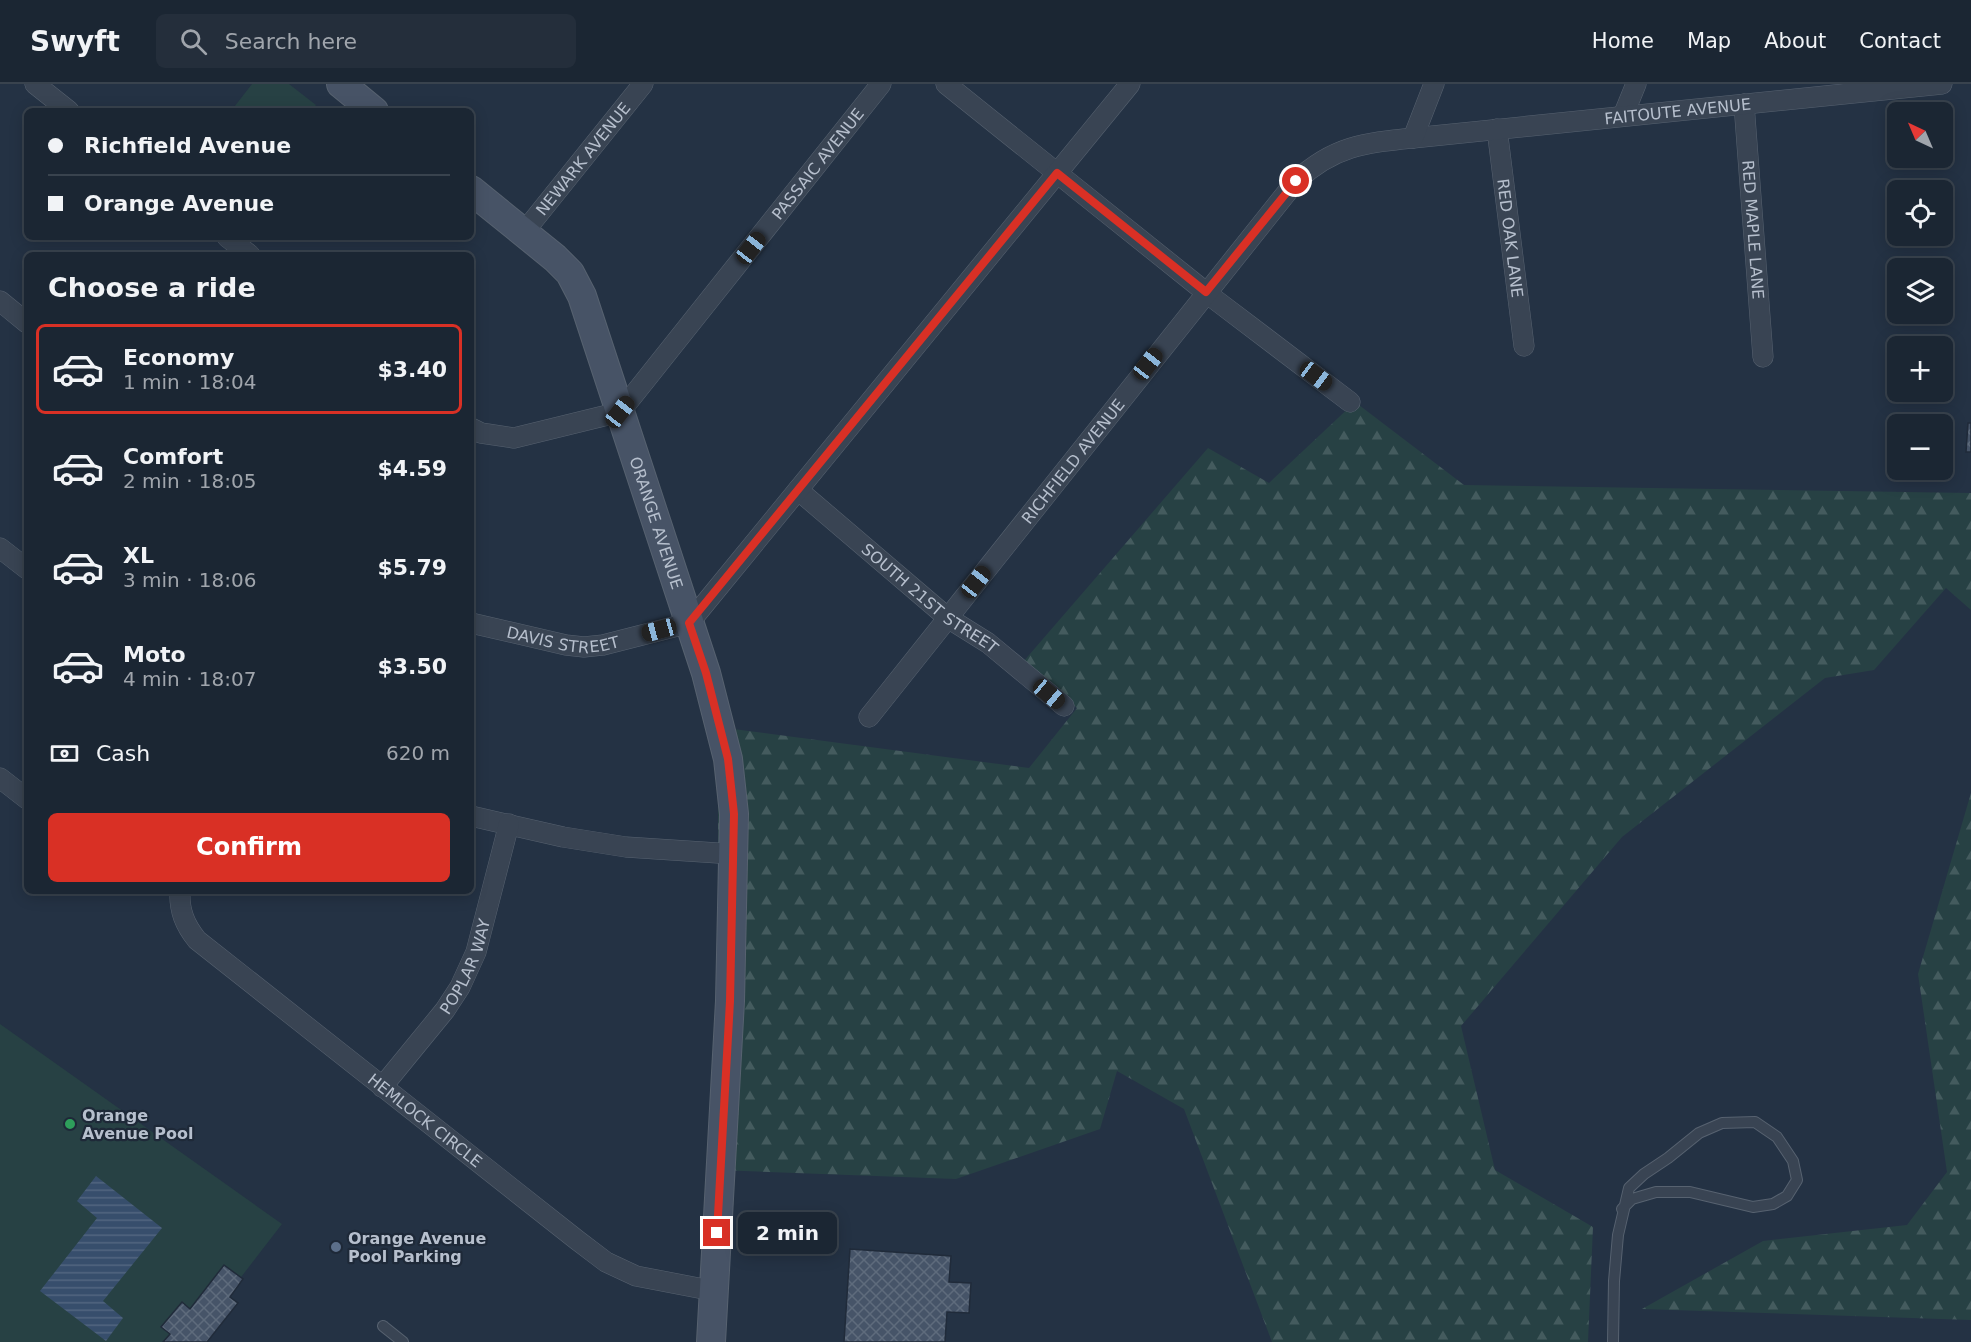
<!DOCTYPE html>
<html lang="en">
<head>
<meta charset="utf-8">
<style>
	:root { --surface:#1b2633; --page:#242e3b; --text:#f1f3f6; --muted:#a0a5ac; --line:#39434e; --accent:#d93025 }
	body { margin:0; font-family:"DejaVu Sans",sans-serif; background:var(--page); color:var(--text); height:100vh; display:flex; flex-direction:column; font-size:22px; white-space:nowrap }
	* { box-sizing:border-box; margin:0 }
	p { font-size:20px; color:var(--muted) }
	.icon { flex:none; width:33px; height:33px; fill:none; stroke:currentColor; stroke-width:2; stroke-linecap:round; stroke-linejoin:round }
	.map { position:relative; flex:1; overflow:hidden }
	.drawer { position:absolute; left:24px; top:168px; width:450px; height:642px; display:flex; flex-direction:column; background:var(--surface); border-radius:9px; box-shadow:0 3px 15px #0003,0 0 0 2px var(--line) }
	.drawer>* { flex:none }
	.guide { position:absolute; left:24px; top:24px; width:450px; height:132px; border-radius:9px; box-shadow:0 3px 15px #0003,0 0 0 2px var(--line); display:grid; align-content:center; height:132px; padding:0 24px; background:var(--surface) }
	.needle { width:39px; rotate:316deg }
	.buttons { position:absolute; left:1887px; top:18px; display:grid; gap:12px }
	.buttons a { display:grid; place-items:center; width:66px; height:66px; border-radius:9px; background:var(--surface); box-shadow:0 3px 15px #0003,0 0 0 2px var(--line); font-size:30px }
	.end { position:absolute; width:27px; height:27px; margin:-14px; border:8px solid #d93025; background:#fff; box-shadow:0 0 0 3px #fff }
	.from { border-radius:50% }
	.bubble { position:absolute; height:42px; border-radius:9px; background:var(--surface); box-shadow:0 3px 15px #0003,0 0 0 2px var(--line); font-size:20px; font-weight:800; line-height:42px; text-align:center }
	.car { position:absolute; width:18px; height:36px; margin:-18px -9px; border-radius:8px; box-shadow:0 0 4px 2px #0007; background:linear-gradient(#222 24%,#8ab4d8 0 40%,#222 0 76%,#8ab4d8 0 86%,#222 0) }
	.guide b { display:flex; align-items:center; gap:21px; height:57px; font-size:22px }
	.guide b+b { border-top:2px solid var(--line) }
	.guide i { width:15px; height:15px; background:var(--text) }
	ul { padding:0; list-style:none }
	li { display:flex; align-items:center; gap:18px; height:90px; margin:0 12px 9px; padding:0 12px; border:3px solid transparent; border-radius:9px }
	li div { flex:1 }
	li b { display:block; font-size:22px }
	li em { font-style:normal; font-weight:800 }
	li.active { border-color:var(--accent) }
	li>.icon { width:54px; height:54px; stroke-width:1.5 }
	h2 { padding:0 24px; font-size:27px; line-height:72px }
	.pay { display:flex; align-items:center; gap:15px; height:66px; padding:0 24px; font-size:22px }
	.pay p { margin-inline-start:auto }
	.button { display:flex; gap:12px; margin-top:auto; padding:12px 24px }
	.button a { flex:1; height:69px; border-radius:9px; background:var(--accent); color:#fff; font-size:24px; font-weight:800; line-height:69px; text-align:center }
	header { display:flex; align-items:center; gap:36px; box-sizing:border-box; height:84px; padding:0 30px; background:var(--surface); border-bottom:2px solid var(--line) }
	header strong { font-size:28px }
	nav { display:flex; gap:33px; margin-inline-start:auto; font-size:21px }
	.search { width:420px; height:54px; background:var(--page); display:flex; align-items:center; gap:15px; box-sizing:border-box; padding:0 21px; border-radius:9px; color:var(--muted); font-size:22px }
	.map>svg:first-child { display:block }
	.forest { fill:url(#forest-firs) }
	.park { fill:#274144 }
	.water { fill:url(#water-rules) }
	.building { fill:url(#building-cross-hatch); stroke:#202b3a; stroke-width:1.5 }
	.lines { fill:none; stroke-linecap:round; stroke-linejoin:round }
	.lane-casing { stroke:#576270; stroke-width:12 }
	.street-casing { stroke:#576270; stroke-width:21 }
	.secondary-casing { stroke:#576270; stroke-width:30 }
	.lane { stroke:#394453; stroke-width:10 }
	.street { stroke:#394453; stroke-width:20 }
	.secondary { stroke:#475366; stroke-width:28 }
	.route { stroke:#d93025; stroke-width:8 }
	.leisure-dot { fill:#2e9e5b; stroke:#1e2938; stroke-width:2 }
	.service-dot { fill:#5c6f8a; stroke:#1e2938; stroke-width:2 }
	.labels { text-anchor:middle; dominant-baseline:central; stroke-width:4.5; stroke-linejoin:round; paint-order:stroke }
	.street-label { font-size:16px; fill:#b6bfcd; stroke:#1e2938 }
	.poi-label { font-size:16px; font-weight:bold; fill:#b6bfcd; stroke:#1e2938; text-anchor:start }
</style>
</head>
<body>
<header>
<strong>Swyft</strong>
<div class="search"><svg class="icon" aria-label="search" viewBox="0 0 24 24"><circle cx="10" cy="10" r="6"/><path d="M15 15l6 6"/></svg>Search here</div>
<nav><a>Home</a><a>Map</a><a>About</a><a>Contact</a></nav>
</header>
<div class="map">
<svg width="1971" height="1258" viewBox="0 0 1971 1258">
	<defs>
		<pattern id="forest-firs" width="22" height="20" patternUnits="userSpaceOnUse" patternTransform="scale(1.5)"><rect width="22" height="20" fill="#274144"/><path d="M5 1l3.5 6h-7zM16 11l3.5 6h-7z" fill="#445b5e"/></pattern>
		<pattern id="water-rules" width="6" height="5" patternUnits="userSpaceOnUse" patternTransform="scale(1.5)"><rect width="6" height="5" fill="#374e6c"/><path d="M0 2.5h6" fill="none" stroke="#526680"/></pattern>
		<pattern id="building-cross-hatch" width="8" height="8" patternUnits="userSpaceOnUse" patternTransform="scale(1.5)"><rect width="8" height="8" fill="#465468"/><path d="M0 0l8 8M0 8l8-8" fill="none" stroke="#5e6b7c"/></pattern>
	</defs>
	<rect width="100%" height="100%" fill="#243244"/>
	<g class="forest">
		<path d="M1355 318 1464 401 1971 409V526L1946 504 1874 586 1825 594 1622 753 1461 942 1495 1086 1593 1143 1588 1258H1272L1184 1025 1117 987 1100 1045 956 1095 718 1086V643L1029 684 1077 624 1023 578 1208 364 1269 399Z"/>
		<path d="M1971 709V1236L1642 1225 1763 1157 1907 1141 1947 1088 1918 890Z"/>
	</g>
	<g class="park">
		<path d="M252 0H289L316 21 310 27H231Z"/>
		<path d="M0 940 282 1140 191 1258H0Z"/>
	</g>
	<path class="water" d="M96 1092 162 1144 103 1217 123 1234 106 1257 40 1207 97 1134 77 1117Z"/>
	<g class="building">
		<path d="M1968 339H1971V368H1966Z"/>
		<path d="M850 1165 951 1172 949 1198 971 1199 969 1229 947 1228 945 1258H844Z"/>
		<path d="M224 1181 243 1195 230 1213 238 1219 207 1258H163L170 1250 161 1243 182 1218 190 1225Z"/>
	</g>
	<g class="lines">
		<g class="lane-casing">
			<g id="lane">
				<path d="M383 1242 403 1258"/>
				<path d="M1613 1258 1614 1197 1618 1151 1629 1104 1644 1090 1668 1074 1699 1049 1722 1039 1755 1038 1777 1053 1793 1077 1797 1096 1787 1112 1773 1120 1753 1123 1690 1108H1656L1632 1115 1622 1125"/>
			</g>
		</g>
		<g class="street-casing">
			<g id="street">
				<path d="M35 0 69 27"/>
				<path d="M946 0 1213 214 1350 318"/>
				<path id="s1" d="M1744 20 1763 273"/>
				<path d="M1623 32 1636 0"/>
				<path id="s2" d="M1497 45 1524 262"/>
				<path id="s3" d="M1413 54 1942 0"/>
				<path id="s4" d="M524 148 643 0"/>
				<path d="M227 153 250 171"/>
				<path d="M0 217 27 239"/>
				<path id="s5" d="M471 344 481 349 514 354 620 328 881 0"/>
				<path id="s6" d="M798 406 948 534 988 559 1064 622"/>
				<path d="M0 464 27 485"/>
				<path id="s7" d="M471 539 566 561 584 563 603 561 689 539 1130 0"/>
				<path id="s8" d="M869 633 1296 97C1334 62 1364 59 1413 54L1434 0"/>
				<path d="M0 694 27 715"/>
				<path d="M471 732 563 753 626 763 733 770"/>
				<path id="s9" d="M180 807C179 827 185 841 197 856L577 1156 606 1178 636 1192 714 1207"/>
				<path id="s10" d="M382 1003 445 926 460 903 476 868 509 740"/>
			</g>
		</g>
		<g class="secondary-casing">
			<g id="secondary">
				<path d="M341 0 374 27"/>
				<path id="s11" d="M471 106 555 174 570 189 582 212 706 589 728 675 734 730 730 917 711 1258"/>
			</g>
		</g>
		<use href="#lane" class="lane"/>
		<use href="#street" class="street"/>
		<use href="#secondary" class="secondary"/>
	</g>
	<g class="lines">
		<path class="route" d="M717 1149 730 917 734 730 728 675 706 589 689 539 1057 89 1206 208 1296 97"/>
	</g>
	<circle class="leisure-dot" cx="70" cy="1040" r="6"/>
	<circle class="service-dot" cx="336" cy="1163" r="6"/>
	<g class="labels">
		<g class="street-label">
			<text stroke="none"><textPath href="#s3" startOffset="266">FAITOUTE AVENUE</textPath></text>
			<text stroke="none"><textPath href="#s4" startOffset="94">NEWARK AVENUE</textPath></text>
			<text stroke="none"><textPath href="#s5" startOffset="471">PASSAIC AVENUE</textPath></text>
			<text stroke="none"><textPath href="#s1" startOffset="126">RED MAPLE LANE</textPath></text>
			<text stroke="none"><textPath href="#s2" startOffset="110">RED OAK LANE</textPath></text>
			<text stroke="none"><textPath href="#s8" startOffset="327">RICHFIELD AVENUE</textPath></text>
			<text stroke="none"><textPath href="#s11" startOffset="394">ORANGE AVENUE</textPath></text>
			<text stroke="none"><textPath href="#s6" startOffset="171">SOUTH 21ST STREET</textPath></text>
			<text stroke="none"><textPath href="#s7" startOffset="94">DAVIS STREET</textPath></text>
			<text stroke="none"><textPath href="#s10" startOffset="148">POPLAR WAY</textPath></text>
			<text stroke="none"><textPath href="#s9" startOffset="344">HEMLOCK CIRCLE</textPath></text>
		</g>
		<g class="poi-label">
			<text x="82" y="1031">Orange<tspan x="82" dy="18">Avenue Pool</tspan></text>
			<text x="348" y="1154">Orange Avenue<tspan x="348" dy="18">Pool Parking</tspan></text>
		</g>
	</g>
</svg>
<div class="buttons">
<a><svg class="needle" viewBox="-14 -14 28 28"><path d="M0-13l5 13h-10z" fill="#e53935"/><path d="M0 13l5-13h-10z" fill="#a0a5ac"/></svg></a>
<a><svg class="icon" aria-label="locate" viewBox="0 0 24 24"><circle cx="12" cy="12" r="6"/><path d="M12 2v4M12 18v4M2 12h4M18 12h4"/></svg></a>
<a><svg class="icon" aria-label="layers" viewBox="0 0 24 24"><path d="M12 4l9 5-9 5-9-5zM3 14l9 5 9-5"/></svg></a>
<a>+</a>
<a>−</a>
</div>
<i class="end from" style="left:1296px;top:97px"></i>
<i class="end" style="left:717px;top:1149px"></i>
<div class="bubble" style="left:738px;top:1128px;width:99px">2 min</div>
<i class="car" style="left:751px;top:164px;rotate:38deg"></i>
<i class="car" style="left:1148px;top:280px;rotate:38deg"></i>
<i class="car" style="left:1316px;top:292px;rotate:127deg"></i>
<i class="car" style="left:620px;top:328px;rotate:38deg"></i>
<i class="car" style="left:976px;top:498px;rotate:38deg"></i>
<i class="car" style="left:659px;top:546px;rotate:255deg"></i>
<i class="car" style="left:1049px;top:610px;rotate:130deg"></i>
<div class="guide">
<b><i class="from"></i>Richfield Avenue</b>
<b><i></i>Orange Avenue</b>
</div>
<section class="drawer">
<h2>Choose a ride</h2>
<ul>
<li class="active"><svg class="icon" aria-label="car" viewBox="0 0 24 24"><path d="M5 17H2v-5l4-1 3-4h7l3 4 3 1v5h-3M9 17h6M6 11h13"/><circle cx="7" cy="17" r="2"/><circle cx="17" cy="17" r="2"/></svg><div><b>Economy</b><p>1 min · 18:04</p></div><em>$3.40</em></li>
<li><svg class="icon" aria-label="car" viewBox="0 0 24 24"><path d="M5 17H2v-5l4-1 3-4h7l3 4 3 1v5h-3M9 17h6M6 11h13"/><circle cx="7" cy="17" r="2"/><circle cx="17" cy="17" r="2"/></svg><div><b>Comfort</b><p>2 min · 18:05</p></div><em>$4.59</em></li>
<li><svg class="icon" aria-label="car" viewBox="0 0 24 24"><path d="M5 17H2v-5l4-1 3-4h7l3 4 3 1v5h-3M9 17h6M6 11h13"/><circle cx="7" cy="17" r="2"/><circle cx="17" cy="17" r="2"/></svg><div><b>XL</b><p>3 min · 18:06</p></div><em>$5.79</em></li>
<li><svg class="icon" aria-label="car" viewBox="0 0 24 24"><path d="M5 17H2v-5l4-1 3-4h7l3 4 3 1v5h-3M9 17h6M6 11h13"/><circle cx="7" cy="17" r="2"/><circle cx="17" cy="17" r="2"/></svg><div><b>Moto</b><p>4 min · 18:07</p></div><em>$3.50</em></li>
</ul>
<div class="pay"><svg class="icon" aria-label="cash" viewBox="0 0 24 24"><path d="M3 7h18v10H3z"/><circle cx="12" cy="12" r="2"/></svg>Cash<p>620 m</p></div>
<div class="button"><a>Confirm</a></div>
</section>
</div>
</body>
</html>
